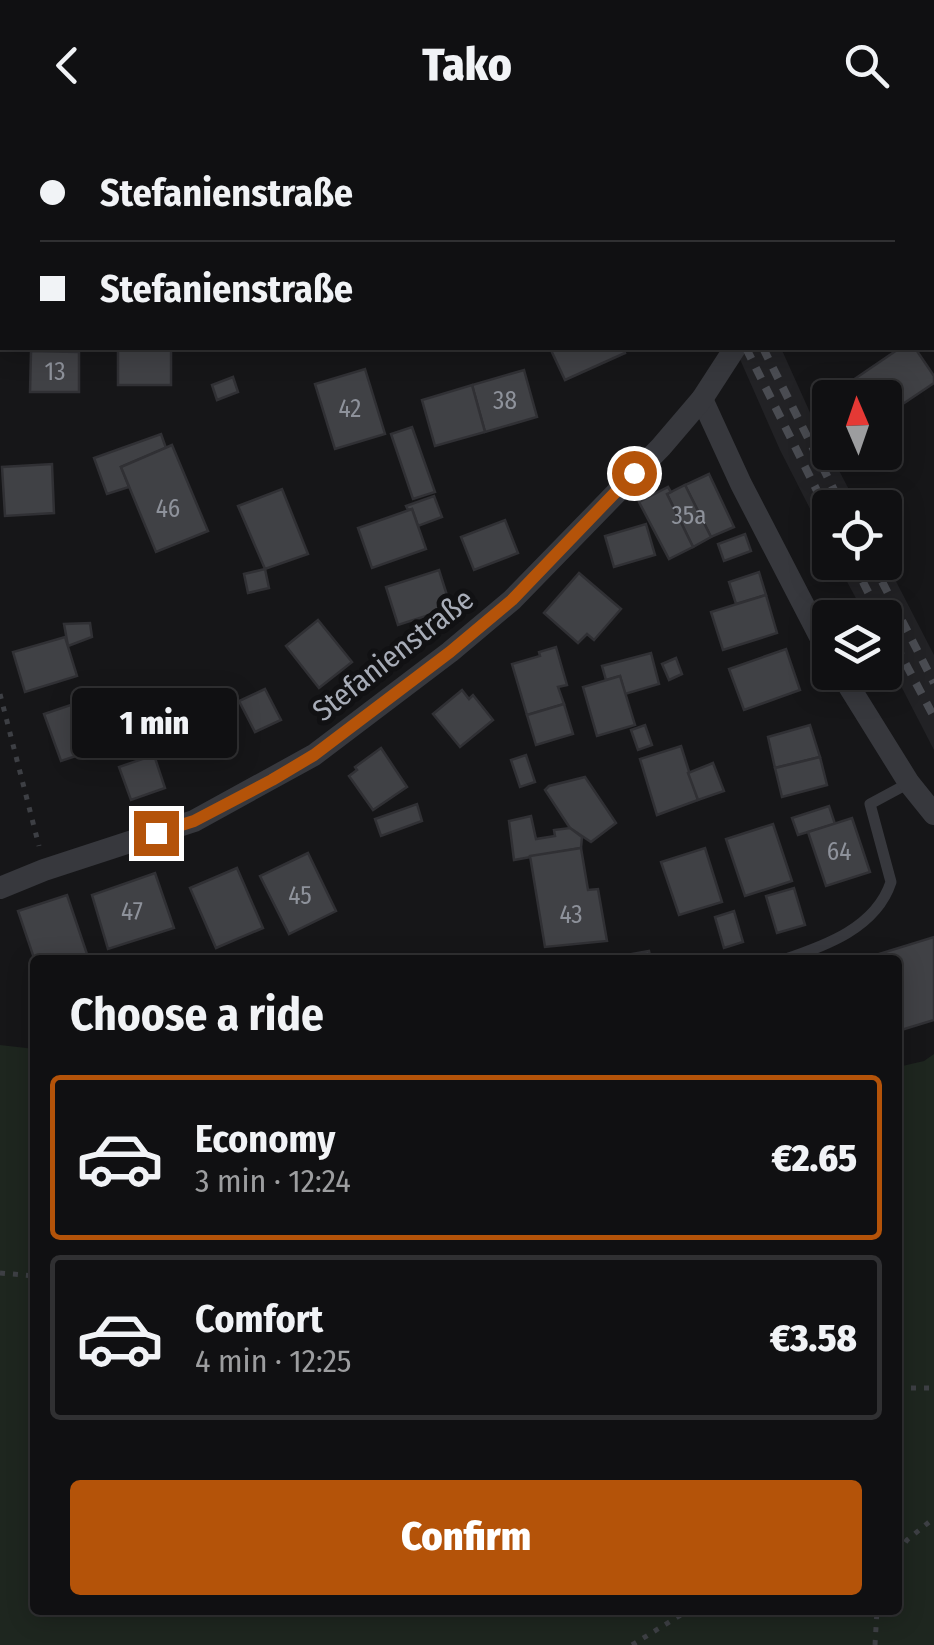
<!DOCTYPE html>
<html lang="en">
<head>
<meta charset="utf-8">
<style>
	:root { --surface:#101012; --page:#1e1e20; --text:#f1f3f6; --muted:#9c9d9f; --line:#303032; --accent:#b45309 }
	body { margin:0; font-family:"Fira Sans Condensed",sans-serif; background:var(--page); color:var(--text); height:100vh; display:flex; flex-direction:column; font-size:38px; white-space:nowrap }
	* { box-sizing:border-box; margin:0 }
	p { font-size:32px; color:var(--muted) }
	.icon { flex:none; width:55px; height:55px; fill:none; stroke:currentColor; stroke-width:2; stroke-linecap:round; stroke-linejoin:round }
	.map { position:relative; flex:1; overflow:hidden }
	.panel { position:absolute; left:30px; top:825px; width:872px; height:660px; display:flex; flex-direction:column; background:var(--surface); border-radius:10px; box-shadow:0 5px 25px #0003,0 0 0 2px var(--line) }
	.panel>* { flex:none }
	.banner { position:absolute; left:0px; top:0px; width:935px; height:220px; box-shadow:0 5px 25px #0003,0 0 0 2px var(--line); display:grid; align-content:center; height:220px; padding:0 40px; background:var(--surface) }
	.needle { width:65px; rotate:358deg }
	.fabs { position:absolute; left:812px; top:250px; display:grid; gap:20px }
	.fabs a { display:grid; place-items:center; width:90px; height:90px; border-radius:10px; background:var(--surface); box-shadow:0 5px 25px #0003,0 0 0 2px var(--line); font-size:50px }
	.end { position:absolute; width:45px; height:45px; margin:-22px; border:12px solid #b45309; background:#fff; box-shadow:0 0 0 5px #fff }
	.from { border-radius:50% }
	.bubble { position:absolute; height:70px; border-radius:10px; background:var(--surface); box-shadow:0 5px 25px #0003,0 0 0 2px var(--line); font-size:32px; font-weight:800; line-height:70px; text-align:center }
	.banner b { display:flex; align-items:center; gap:35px; height:95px; font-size:38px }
	.banner b+b { border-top:2px solid var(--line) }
	.banner i { width:25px; height:25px; background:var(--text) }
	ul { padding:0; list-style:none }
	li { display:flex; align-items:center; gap:30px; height:165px; margin:0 20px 15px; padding:0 20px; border:5px solid var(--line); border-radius:10px }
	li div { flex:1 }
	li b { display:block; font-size:38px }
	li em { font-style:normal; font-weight:800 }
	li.current { border-color:var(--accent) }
	li>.icon { width:90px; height:90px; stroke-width:1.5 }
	h2 { padding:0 40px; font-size:45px; line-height:120px }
	.primary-button { display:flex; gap:20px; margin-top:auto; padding:20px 40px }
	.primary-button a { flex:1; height:115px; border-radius:10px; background:var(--accent); color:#fff; font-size:40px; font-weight:800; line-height:115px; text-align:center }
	header { display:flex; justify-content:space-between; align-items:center; height:130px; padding:0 40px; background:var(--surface); font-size:45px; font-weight:800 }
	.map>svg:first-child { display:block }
	.built { fill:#222225 }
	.green { fill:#1e261f }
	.building { fill:#404145; stroke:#303034; stroke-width:2.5 }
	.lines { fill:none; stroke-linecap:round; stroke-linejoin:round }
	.path { stroke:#3d3f44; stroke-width:5; stroke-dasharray:5 8; stroke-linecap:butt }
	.lane { stroke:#37383d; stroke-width:11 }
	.street { stroke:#37383d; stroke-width:22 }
	.rail { stroke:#4a4c52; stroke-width:8; stroke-dasharray:12 10; stroke-linecap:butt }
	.route { stroke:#b45309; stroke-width:12 }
	.labels { text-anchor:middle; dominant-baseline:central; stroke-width:10; stroke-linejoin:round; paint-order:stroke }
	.number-label { font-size:25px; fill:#8e929b }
	.street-label { font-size:30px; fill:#a8adb8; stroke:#111113 }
</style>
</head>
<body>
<header><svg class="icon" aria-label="back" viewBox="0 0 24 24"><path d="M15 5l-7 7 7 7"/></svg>Tako<svg class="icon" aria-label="search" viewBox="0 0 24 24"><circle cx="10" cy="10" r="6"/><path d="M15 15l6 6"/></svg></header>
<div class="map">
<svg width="934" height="1515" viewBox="0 0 934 1515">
	<rect width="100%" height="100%" fill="#161618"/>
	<g class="built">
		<path d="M735 218H781L817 298 858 377 830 378V418L780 320Z"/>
		<path d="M885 430 934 525V620L885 525V488L866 487 837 433 885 432Z"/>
	</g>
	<path class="green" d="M0 915 35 919V1480H898V937L924 931 934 924V1515H0Z"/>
	<g class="building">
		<rect x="118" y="218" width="53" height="37"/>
		<path d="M550 218H623L625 223 565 250Z"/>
		<path d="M900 218H915L934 246V253L885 286V268H865L853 250Z"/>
		<path d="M31 221 79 222V262H30Z"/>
		<path d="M365 239 385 304 335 319 315 254Z"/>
		<path d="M524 240 537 287 485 302 472 255Z"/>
		<path d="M233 247 238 262 217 270 212 255Z"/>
		<path d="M472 255 485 302 435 316 422 270Z"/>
		<path d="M412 297 435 362 413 369 391 304Z"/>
		<path d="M161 304 166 318 121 337 129 357 107 364 94 328Z"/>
		<path d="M172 315 208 401 156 422 121 337Z"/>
		<path d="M52 334 54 383 5 386 2 337Z"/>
		<path d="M709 344 734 397 711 407 685 355Z"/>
		<path d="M685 355 711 407 693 417 667 364Z"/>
		<path d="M668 357 671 362 667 364 693 417 669 429 639 372Z"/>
		<path d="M282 359 308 424 265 439 238 376Z"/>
		<path d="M434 366 442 387 418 396 412 379 408 380 406 376Z"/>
		<path d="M412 379 426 419 372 438 358 398Z"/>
		<path d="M505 390 518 423 474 440 461 407Z"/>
		<path d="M646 394 655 425 614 437 605 406Z"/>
		<path d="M745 404 751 421 724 431 718 414Z"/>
		<path d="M265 439 269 458 248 463 244 444Z"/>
		<path d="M439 440 451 478 398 495 386 457Z"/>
		<path d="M759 442 766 465 736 474 729 452Z"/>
		<path d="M579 443 621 479 594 510 587 504 578 513 544 483Z"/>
		<path d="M766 465 777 503 723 520 711 482Z"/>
		<path d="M318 490 352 532 319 558 286 516Z"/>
		<path d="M90 493 92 507 68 516 64 494Z"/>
		<path d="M65 507 77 546 25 562 13 522Z"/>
		<path d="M556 517 567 555 558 557 564 574 527 585 512 534 540 526 539 522Z"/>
		<path d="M786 519 800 560 744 580 729 539Z"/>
		<path d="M651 523 659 554 625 564 620 546 606 550 602 536Z"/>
		<path d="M676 528 682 544 669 550 662 534Z"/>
		<path d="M620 546 635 595 597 606 583 557Z"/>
		<path d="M265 559 281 590 255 602 239 571Z"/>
		<path d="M462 560 469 569 473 565 493 590 460 617 433 584Z"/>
		<path d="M112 561 128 609 61 631 44 584Z"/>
		<path d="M564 574 573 604 536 615 527 585Z"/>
		<path d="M645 595 652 615 638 620 631 600Z"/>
		<path d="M810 595 820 627 775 638 768 607Z"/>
		<path d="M681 616 698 670 657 685 640 629Z"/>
		<path d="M381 618 407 657 373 680 349 646 357 640 355 637Z"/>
		<path d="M154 625 165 658 131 670 119 637Z"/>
		<path d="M526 625 535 652 520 657 511 630Z"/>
		<path d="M820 627 827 655 782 667 775 638Z"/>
		<path d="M713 633 724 661 698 670 688 643Z"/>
		<path d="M585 647 616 693 591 712 570 698 545 660 549 656Z"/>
		<path d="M417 674 422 691 381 706 375 689Z"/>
		<path d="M829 676 835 694 798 705 792 688Z"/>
		<path d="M531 686 536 709 555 706 554 700 570 698 582 707 581 718 514 730 509 691Z"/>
		<path d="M852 688 870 742 826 756 808 702Z"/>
		<path d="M773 694 792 751 745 766 726 709Z"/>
		<path d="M581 718 588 760 598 759 607 811 545 817 530 726Z"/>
		<path d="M705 718 722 772 679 785 661 732Z"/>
		<path d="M308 723 336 781 289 804 260 746Z"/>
		<path d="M237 738 263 798 216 818 190 758Z"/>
		<path d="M155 743 174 798 108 819 92 765Z"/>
		<path d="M794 758 805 795 777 803 766 766Z"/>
		<path d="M67 765 89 830 35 831 18 781Z"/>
		<path d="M734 781 743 812 724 818 715 787Z"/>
		<path d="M934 807V890L898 901V830H867L866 828Z"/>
		<path d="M649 821 651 830H599Z"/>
	</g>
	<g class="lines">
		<g class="path">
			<path d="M0 564 39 716"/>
			<path d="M0 1143 35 1146"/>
			<path d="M898 1258H934"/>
			<path d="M898 1423 907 1410 934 1388"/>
			<path d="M632 1515 679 1486 694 1480"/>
			<path d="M875 1515 877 1480"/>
		</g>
		<path class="lane" d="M783 830C825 816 876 798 891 752L870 674 909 653"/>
		<g class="street">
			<path d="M12 2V0"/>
			<path d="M835 2 836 0"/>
			<path d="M0 85 2 68"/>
			<path d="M932 119 934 122"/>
			<path d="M702 269 741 354 830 526"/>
			<path d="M840 542 909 653 934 684"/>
			<path d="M0 758 44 740 194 691 314 625 450 522 512 470 661 317 702 269 735 218"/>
		</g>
		<g class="rail">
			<path d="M668 0 669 2"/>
			<path d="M746 218 830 387"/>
			<path d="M763 218 843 378"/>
			<path d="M853 432 881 488"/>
			<path d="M872 432 934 553"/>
			<path d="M885 495 934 587"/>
		</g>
	</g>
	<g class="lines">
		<path class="route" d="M156 703 194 691 272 650 314 625 450 522 512 470 634 343"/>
	</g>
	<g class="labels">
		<g class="number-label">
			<text x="55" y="242">13</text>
			<text x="505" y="271">38</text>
			<text x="350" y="279">42</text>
			<text x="168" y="379">46</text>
			<text x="689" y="386">35a</text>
			<text x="839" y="722">64</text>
			<text x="300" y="766">45</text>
			<text x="132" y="782">47</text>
			<text x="571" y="785">43</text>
		</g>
		<g class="street-label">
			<text transform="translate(393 525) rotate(-38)">Stefanienstraße</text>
		</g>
	</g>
</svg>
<div class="fabs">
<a><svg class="needle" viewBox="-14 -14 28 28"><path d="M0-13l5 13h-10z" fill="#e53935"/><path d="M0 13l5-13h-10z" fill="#9c9d9f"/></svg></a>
<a><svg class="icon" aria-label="locate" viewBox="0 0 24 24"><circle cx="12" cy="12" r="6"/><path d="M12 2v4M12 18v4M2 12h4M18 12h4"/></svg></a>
<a><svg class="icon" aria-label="layers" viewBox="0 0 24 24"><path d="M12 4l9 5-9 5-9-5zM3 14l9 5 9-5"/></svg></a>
</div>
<i class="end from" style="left:634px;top:343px"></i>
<i class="end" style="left:156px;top:703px"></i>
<div class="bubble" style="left:72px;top:558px;width:165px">1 min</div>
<div class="banner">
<b><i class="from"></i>Stefanienstraße</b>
<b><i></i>Stefanienstraße</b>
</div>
<section class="panel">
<h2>Choose a ride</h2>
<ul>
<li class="current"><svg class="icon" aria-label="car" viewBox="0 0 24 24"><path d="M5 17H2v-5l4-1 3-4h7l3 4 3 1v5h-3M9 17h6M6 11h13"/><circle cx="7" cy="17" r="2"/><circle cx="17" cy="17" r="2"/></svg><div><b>Economy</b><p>3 min · 12:24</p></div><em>€2.65</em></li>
<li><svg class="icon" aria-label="car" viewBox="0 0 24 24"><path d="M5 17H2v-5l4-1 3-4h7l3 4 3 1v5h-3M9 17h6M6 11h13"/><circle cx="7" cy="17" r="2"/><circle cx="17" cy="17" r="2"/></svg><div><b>Comfort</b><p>4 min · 12:25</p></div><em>€3.58</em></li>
</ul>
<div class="primary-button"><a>Confirm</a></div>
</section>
</div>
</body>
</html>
